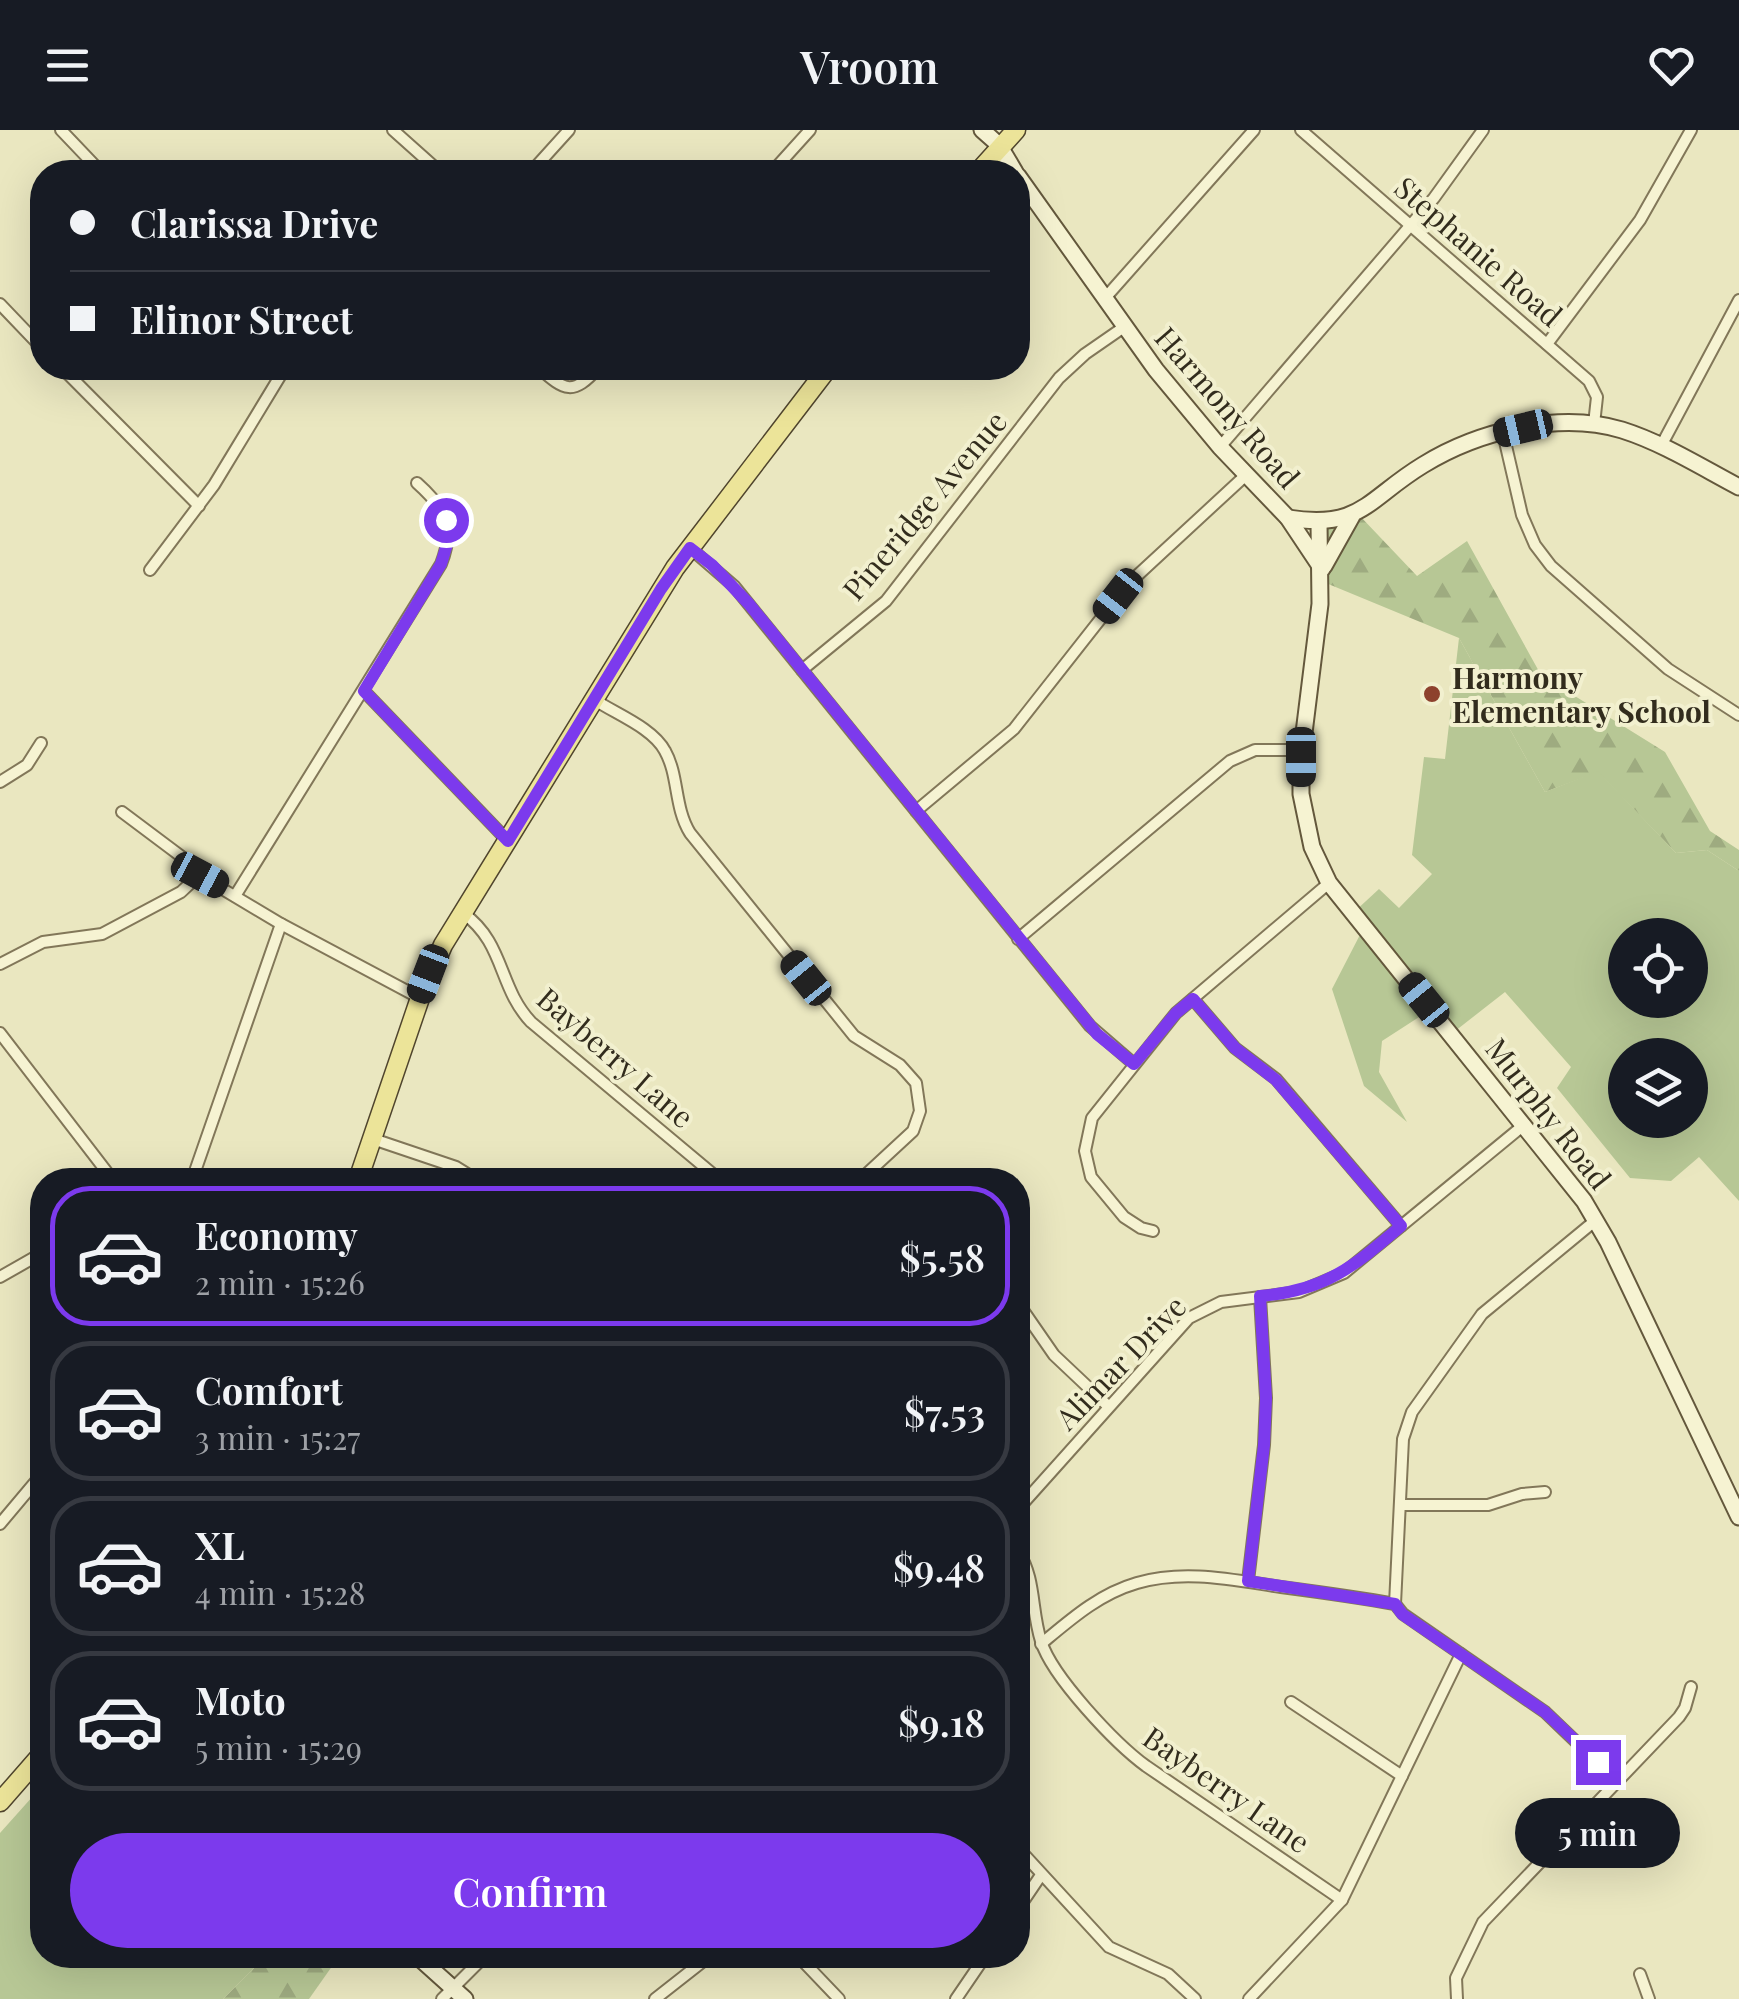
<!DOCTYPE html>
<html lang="en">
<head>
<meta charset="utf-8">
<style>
	:root { --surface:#171b24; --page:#20242c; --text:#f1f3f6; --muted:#9ea1a6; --line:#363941; --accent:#7c3aed }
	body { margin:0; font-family:"Playfair Display",serif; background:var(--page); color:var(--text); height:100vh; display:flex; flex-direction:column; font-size:38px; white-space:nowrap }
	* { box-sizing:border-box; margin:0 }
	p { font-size:32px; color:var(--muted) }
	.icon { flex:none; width:55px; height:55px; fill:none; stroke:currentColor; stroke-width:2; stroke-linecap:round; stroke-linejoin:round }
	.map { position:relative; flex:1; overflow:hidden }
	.details { position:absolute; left:30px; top:1038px; width:1000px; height:800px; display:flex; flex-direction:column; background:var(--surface); border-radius:40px; box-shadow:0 10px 40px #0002 }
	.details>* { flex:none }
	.top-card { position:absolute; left:30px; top:30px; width:1000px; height:220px; border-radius:40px; box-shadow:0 10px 40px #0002; display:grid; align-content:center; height:220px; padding:0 40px; background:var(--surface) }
	.tools { position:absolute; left:1608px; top:788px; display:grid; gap:20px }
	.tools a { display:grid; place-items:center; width:100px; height:100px; border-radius:50%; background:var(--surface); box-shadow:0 10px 40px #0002; font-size:50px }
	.end { position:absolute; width:45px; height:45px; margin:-22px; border:12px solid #7c3aed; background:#fff; box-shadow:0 0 0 5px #fff }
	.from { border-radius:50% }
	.bubble { position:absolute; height:70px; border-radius:35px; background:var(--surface); box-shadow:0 10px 40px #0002; font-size:32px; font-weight:600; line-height:70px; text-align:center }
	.car { position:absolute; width:30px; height:60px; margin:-30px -15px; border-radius:12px; box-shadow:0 0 8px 2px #0007; background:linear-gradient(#222 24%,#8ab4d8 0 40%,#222 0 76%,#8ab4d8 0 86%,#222 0) }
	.top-card b { display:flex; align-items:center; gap:35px; height:95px; font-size:38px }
	.top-card b+b { border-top:2px solid var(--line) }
	.top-card i { width:25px; height:25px; background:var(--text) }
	ul { padding:18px 0 0; list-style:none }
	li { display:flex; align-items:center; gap:30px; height:140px; margin:0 20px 15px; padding:0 20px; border:5px solid var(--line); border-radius:40px }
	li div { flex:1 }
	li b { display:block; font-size:38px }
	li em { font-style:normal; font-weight:600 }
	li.active { border-color:var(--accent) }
	li>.icon { width:90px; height:90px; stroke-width:1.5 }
	.action { display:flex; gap:20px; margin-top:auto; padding:20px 40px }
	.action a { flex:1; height:115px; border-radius:60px; background:var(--accent); color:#fff; font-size:40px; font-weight:600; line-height:115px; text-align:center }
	header { display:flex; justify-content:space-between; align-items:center; height:130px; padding:0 40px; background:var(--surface); font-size:45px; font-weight:600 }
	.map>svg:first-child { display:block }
	.forest { fill:url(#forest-firs) }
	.green { fill:#b7c795; fill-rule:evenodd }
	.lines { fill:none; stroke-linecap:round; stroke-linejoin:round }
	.street-casing { stroke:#827759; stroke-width:14 }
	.secondary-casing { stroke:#64583c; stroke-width:19 }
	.primary-casing { stroke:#50452d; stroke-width:21 }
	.street { stroke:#f6f3d2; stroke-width:10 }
	.secondary { stroke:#f6f3d2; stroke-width:15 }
	.primary { stroke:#ece499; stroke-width:18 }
	.route { stroke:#7c3aed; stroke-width:12 }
	.poi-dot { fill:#8d412d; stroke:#f2f0cf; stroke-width:4 }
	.labels { text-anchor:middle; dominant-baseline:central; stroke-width:8; stroke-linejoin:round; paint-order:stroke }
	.street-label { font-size:30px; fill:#322c1d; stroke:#f2f0cf }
	.poi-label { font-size:30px; font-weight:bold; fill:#322c1d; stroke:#f2f0cf; text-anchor:start }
</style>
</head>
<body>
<header><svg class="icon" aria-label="menu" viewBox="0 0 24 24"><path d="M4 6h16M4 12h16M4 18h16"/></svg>Vroom<svg class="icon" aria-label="heart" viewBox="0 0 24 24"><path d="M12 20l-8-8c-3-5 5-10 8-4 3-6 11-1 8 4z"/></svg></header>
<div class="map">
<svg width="1739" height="1869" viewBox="0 0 1739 1869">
	<defs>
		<pattern id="forest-firs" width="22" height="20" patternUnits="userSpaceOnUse" patternTransform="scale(2.5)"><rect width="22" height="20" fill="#b7c795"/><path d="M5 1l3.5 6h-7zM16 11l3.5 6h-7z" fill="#9eab80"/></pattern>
	</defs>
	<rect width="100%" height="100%" fill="#eae7c0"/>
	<g class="forest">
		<path d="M1359 385 1417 446 1467 411 1541 545 1665 622 1710 701 1739 720V741L1707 720 1676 723 1598 642 1545 662 1459 508 1321 451 1318 396Z"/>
		<path d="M267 1825H340L309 1869H223Z"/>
	</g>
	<g class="green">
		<path d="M1459 508 1545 662 1598 641 1676 723 1707 720 1739 741V1071L1699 1027 1671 1051 1630 1048 1557 958 1571 937 1505 862 1450 905 1430 880 1382 911 1379 942 1407 992 1364 956 1332 859 1364 797 1353 783 1379 759 1399 778 1432 744 1412 725 1424 627 1445 629ZM1625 805H1690V870H1625ZM1625 925H1690V990H1625Z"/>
		<path d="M42 1656V1825H267L223 1869H0V1703Z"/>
	</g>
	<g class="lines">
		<g class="street-casing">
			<g id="street">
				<path d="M61 0 101 42"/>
				<path d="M393 0 440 42"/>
				<path d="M1301 0 1589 251 1597 267 1594 294"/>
				<path d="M531 42 569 0"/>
				<path d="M772 42 810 0"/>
				<path d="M1106 167 1254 0"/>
				<path d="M0 174 42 218"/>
				<path d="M1547 214 1640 90 1691 0"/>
				<path d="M62 238 199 376"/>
				<path d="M539 238C565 261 573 266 598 238"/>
				<path d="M1503 303 1522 385 1535 415 1551 436 1668 539 1739 585"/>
				<path d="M1661 316 1739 170"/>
				<path d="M1220 317 1434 68 1483 0"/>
				<path d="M690 418 734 456 1090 896 1134 934"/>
				<path d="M150 440 214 355 285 238"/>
				<path d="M802 540 886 471 1059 248 1085 224 1124 197"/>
				<path d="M364 561 508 711"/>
				<path d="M595 570C616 584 653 598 665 621 679 646 674 677 690 703L854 906 900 935 916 953 920 981 913 1001 860 1050"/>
				<path d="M0 652 27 635 41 613"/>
				<path d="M916 681 1014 599 1128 454 1246 345"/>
				<path d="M122 682 194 736 199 745 281 794 420 868"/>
				<path d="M235 766 441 434C456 396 445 378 417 353"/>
				<path d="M463 783C505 813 498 857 531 892L720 1050"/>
				<path d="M1018 809 1230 631 1255 620H1302"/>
				<path d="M0 834 43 812 102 804 181 762 199 745"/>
				<path d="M1193 869 1235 918 1276 949 1401 1096"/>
				<path d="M0 903 113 1050"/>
				<path d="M373 1009 456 1037 477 1050"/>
				<path d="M192 1050 281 794"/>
				<path d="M1153 1101 1141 1098 1124 1087 1091 1047 1085 1021 1092 988 1176 883 1329 753"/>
				<path d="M0 1147 42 1123"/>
				<path d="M1018 1173 1054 1225 1108 1276"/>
				<path d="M1401 1375H1488L1522 1364 1545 1362"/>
				<path d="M1018 1379 1189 1188 1221 1172 1299 1162 1344 1143 1525 994"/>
				<path d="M0 1394 42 1344"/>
				<path d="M1018 1421C1036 1449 1031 1480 1041 1511 1052 1547 1116 1614 1146 1636L1342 1770"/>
				<path d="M1248 1451 1264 1315 1266 1268 1260 1167"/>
				<path d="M1395 1474 1403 1309 1412 1282 1482 1184 1596 1090"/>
				<path d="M1041 1514C1071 1489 1099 1464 1137 1453 1185 1439 1233 1450 1281 1457 1319 1462 1357 1467 1395 1474L1403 1484 1545 1582 1616 1650"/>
				<path d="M1291 1572 1402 1646"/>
				<path d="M1018 1718 1109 1817 1168 1844 1195 1869"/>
				<path d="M1018 1779 1041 1745"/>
				<path d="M797 1825 839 1869"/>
				<path d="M1640 1844 1649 1869"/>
				<path d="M442 1869 486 1825"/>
				<path d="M655 1869 711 1825"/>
				<path d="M956 1869 986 1825"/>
				<path d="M1249 1869 1342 1770 1461 1524"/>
				<path d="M1457 1869 1456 1848 1483 1792 1679 1587 1685 1578 1691 1557"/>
			</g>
		</g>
		<g class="secondary-casing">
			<g id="secondary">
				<path d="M982 0 999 15 1015 42"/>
				<path d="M1018 46 1156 240 1220 317 1288 388 1322 439"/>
				<path d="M1288 388C1361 400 1367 369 1423 335 1478 301 1559 281 1622 300 1663 313 1701 337 1739 357"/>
				<path d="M1319 393 1320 474 1301 627V664L1312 717 1329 753 1584 1071 1608 1112 1739 1387"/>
				<path d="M1324 436 1352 386"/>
				<path d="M416 1825 465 1869"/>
			</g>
		</g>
		<g class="primary-casing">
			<g id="primary">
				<path d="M978 42 1016 0"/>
				<path d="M358 1050 420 868 443 815 675 438 828 238"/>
				<path d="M0 1672 42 1624"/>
			</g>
		</g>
		<use href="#street" class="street"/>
		<use href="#secondary" class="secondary"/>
		<use href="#primary" class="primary"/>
	</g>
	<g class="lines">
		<path class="route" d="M446 390 448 411 441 434 364 561 508 711 661 459 690 418 712 435 749 474 1097 904 1134 934 1176 883 1193 869 1235 918 1276 950 1401 1096C1353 1137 1325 1161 1260 1166L1266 1268 1264 1315 1248 1451 1395 1474 1402 1484 1545 1582 1598 1632"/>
	</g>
	<circle class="poi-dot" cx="1432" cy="564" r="10"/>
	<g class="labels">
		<g class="street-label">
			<text transform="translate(1479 121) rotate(41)">Stephanie Road</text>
			<text transform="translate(1228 277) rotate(49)">Harmony Road</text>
			<text transform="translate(924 375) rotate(-50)">Pineridge Avenue</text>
			<text transform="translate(616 927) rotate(41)">Bayberry Lane</text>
			<text transform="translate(1549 983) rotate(52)">Murphy Road</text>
			<text transform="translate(1120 1232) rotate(-46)">Alimar Drive</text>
			<text transform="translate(1227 1659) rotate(35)">Bayberry Lane</text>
		</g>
		<g class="poi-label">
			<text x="1452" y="547">Harmony<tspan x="1452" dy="34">Elementary School</tspan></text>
		</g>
	</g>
</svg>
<div class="tools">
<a><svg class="icon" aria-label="locate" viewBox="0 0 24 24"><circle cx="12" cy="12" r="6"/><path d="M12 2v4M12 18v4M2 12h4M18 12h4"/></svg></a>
<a><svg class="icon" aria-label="layers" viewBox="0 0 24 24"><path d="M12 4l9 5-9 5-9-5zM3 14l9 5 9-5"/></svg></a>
</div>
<i class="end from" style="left:446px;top:390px"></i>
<i class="end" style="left:1598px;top:1632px"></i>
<div class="bubble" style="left:1515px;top:1668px;width:165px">5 min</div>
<i class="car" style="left:1523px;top:298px;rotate:257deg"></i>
<i class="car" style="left:1118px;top:466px;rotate:218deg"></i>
<i class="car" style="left:1301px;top:627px;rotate:180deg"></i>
<i class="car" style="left:200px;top:745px;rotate:118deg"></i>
<i class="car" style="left:428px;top:844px;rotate:201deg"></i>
<i class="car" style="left:806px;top:848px;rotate:321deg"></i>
<i class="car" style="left:1424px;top:870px;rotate:321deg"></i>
<div class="top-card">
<b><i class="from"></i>Clarissa Drive</b>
<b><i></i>Elinor Street</b>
</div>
<section class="details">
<ul>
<li class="active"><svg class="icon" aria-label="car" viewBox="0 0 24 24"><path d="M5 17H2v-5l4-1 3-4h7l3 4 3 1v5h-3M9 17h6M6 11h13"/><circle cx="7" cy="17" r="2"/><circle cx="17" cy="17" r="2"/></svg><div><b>Economy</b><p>2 min · 15:26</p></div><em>$5.58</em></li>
<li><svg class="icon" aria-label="car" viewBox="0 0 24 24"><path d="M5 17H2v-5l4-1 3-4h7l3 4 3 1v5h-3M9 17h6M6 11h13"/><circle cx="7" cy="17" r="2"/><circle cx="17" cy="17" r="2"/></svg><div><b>Comfort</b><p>3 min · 15:27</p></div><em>$7.53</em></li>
<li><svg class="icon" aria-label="car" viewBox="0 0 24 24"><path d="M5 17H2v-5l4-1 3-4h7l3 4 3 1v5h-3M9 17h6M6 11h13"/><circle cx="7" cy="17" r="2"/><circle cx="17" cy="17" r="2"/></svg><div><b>XL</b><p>4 min · 15:28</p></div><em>$9.48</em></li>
<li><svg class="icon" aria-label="car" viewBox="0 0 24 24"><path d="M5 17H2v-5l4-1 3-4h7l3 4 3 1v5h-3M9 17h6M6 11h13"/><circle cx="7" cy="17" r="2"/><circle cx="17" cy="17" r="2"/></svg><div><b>Moto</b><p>5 min · 15:29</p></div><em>$9.18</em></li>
</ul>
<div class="action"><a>Confirm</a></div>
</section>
</div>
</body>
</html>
